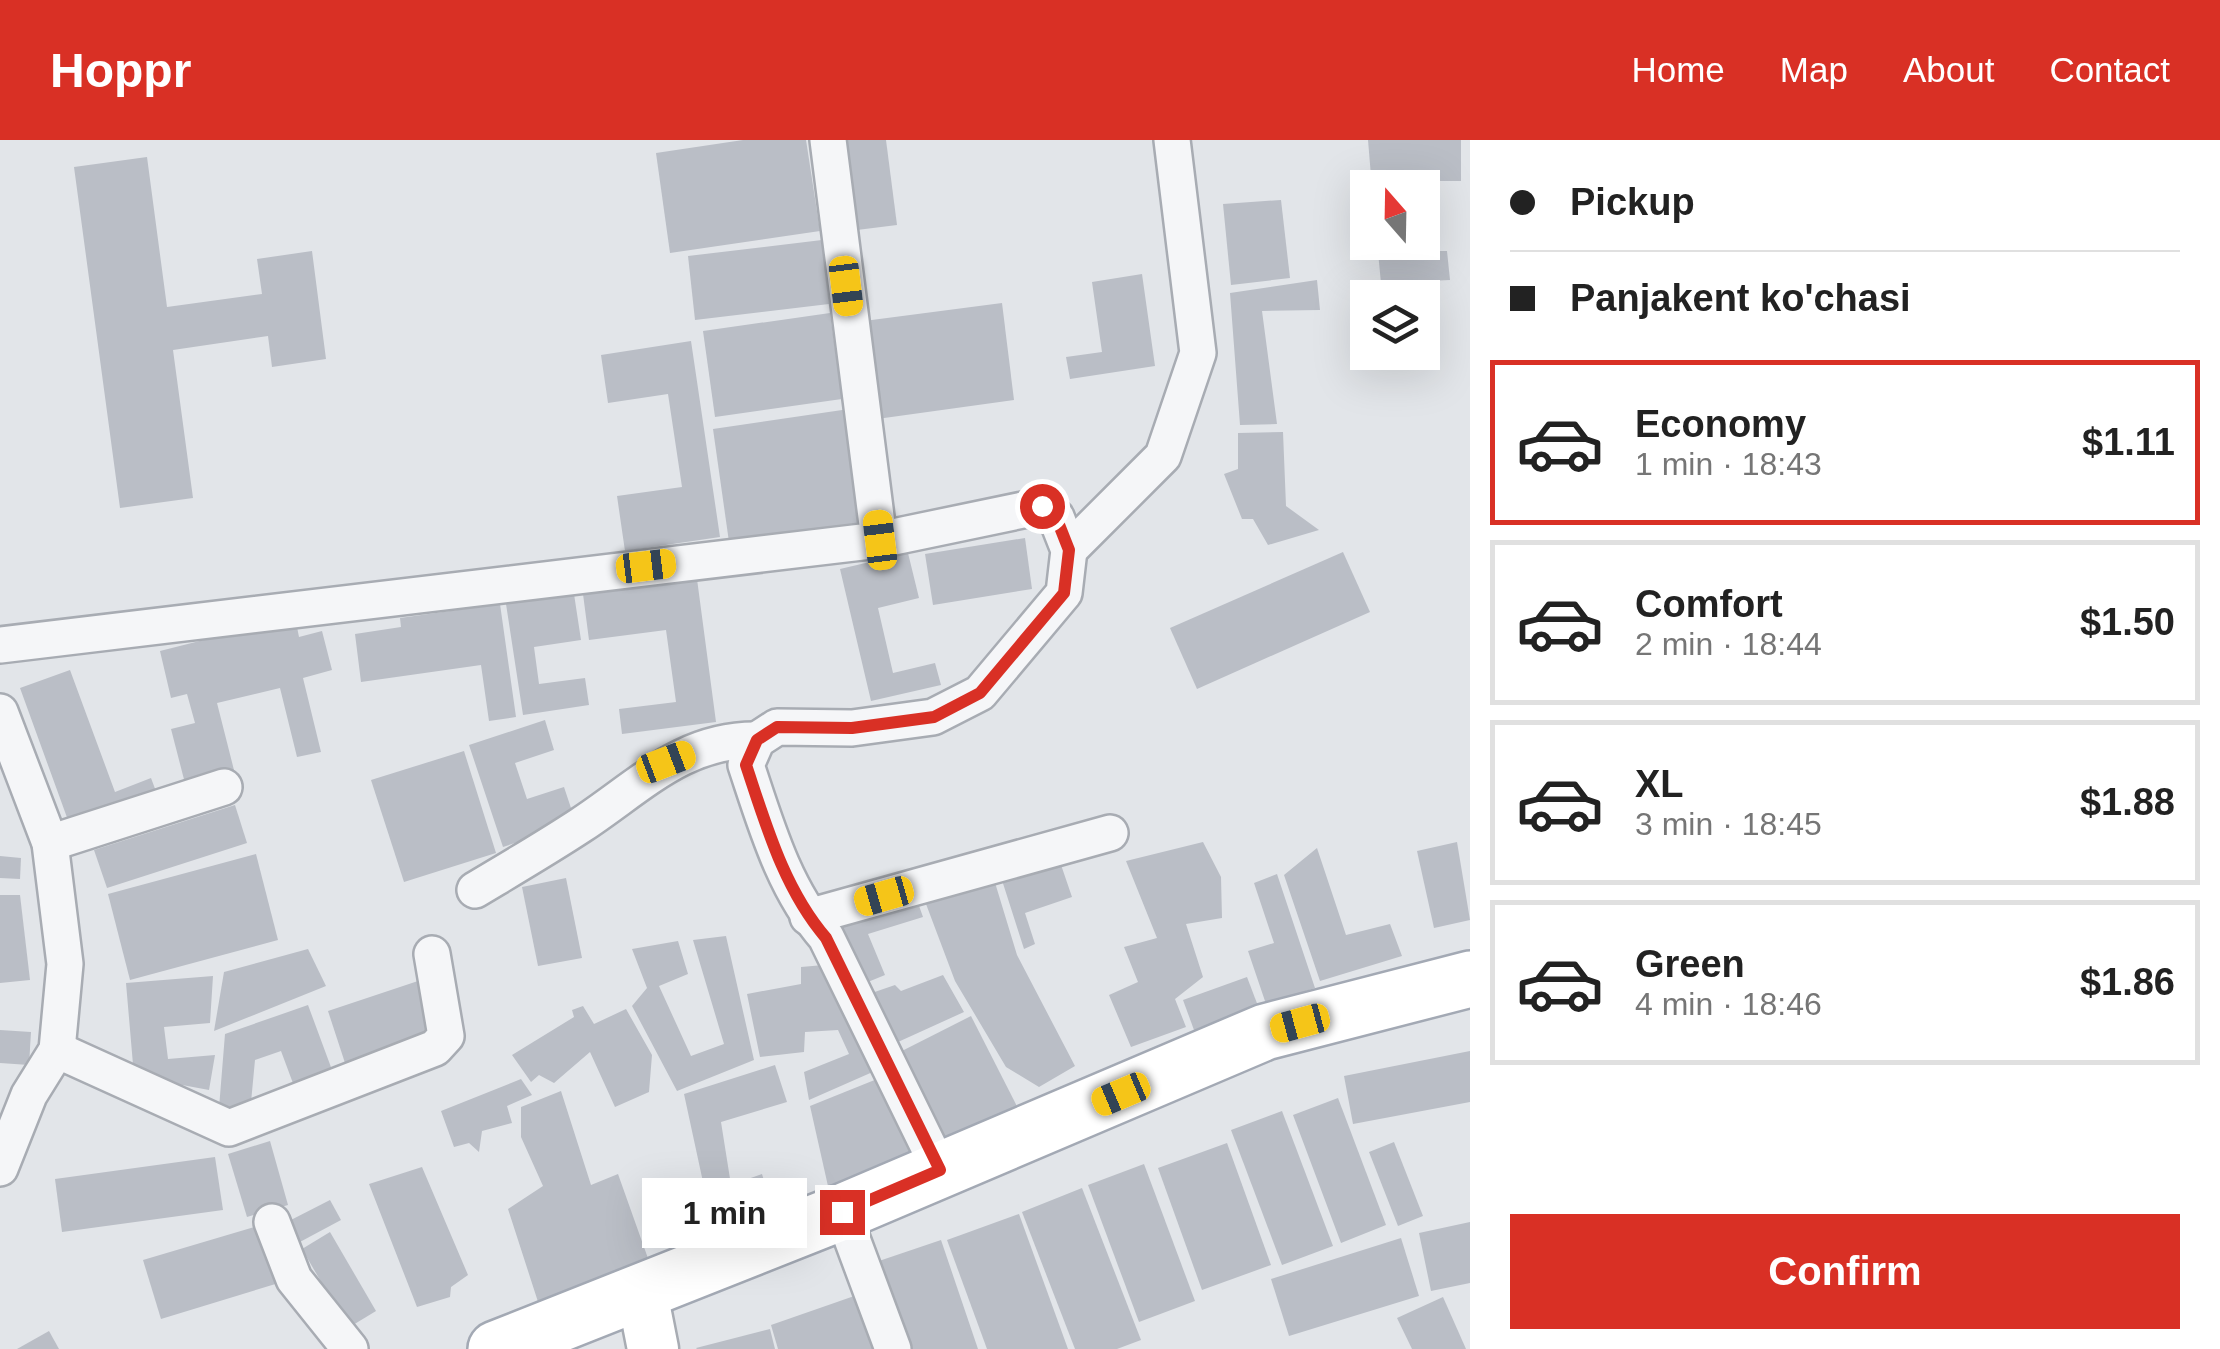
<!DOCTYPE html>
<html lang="en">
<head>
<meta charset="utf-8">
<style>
	:root { --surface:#fff; --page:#f2f2f2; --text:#222; --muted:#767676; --line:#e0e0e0; --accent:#d93025 }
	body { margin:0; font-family:Arial,sans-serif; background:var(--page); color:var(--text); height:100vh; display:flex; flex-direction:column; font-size:38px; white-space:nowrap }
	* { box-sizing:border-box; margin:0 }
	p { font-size:32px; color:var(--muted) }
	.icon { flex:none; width:55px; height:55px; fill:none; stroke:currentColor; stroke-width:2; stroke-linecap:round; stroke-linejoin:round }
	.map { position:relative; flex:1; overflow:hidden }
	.side { display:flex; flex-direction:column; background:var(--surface); width:750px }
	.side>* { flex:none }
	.top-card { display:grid; align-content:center; height:220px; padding:0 40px; background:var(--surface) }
	.needle { width:65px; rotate:340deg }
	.fabs { position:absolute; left:1350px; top:30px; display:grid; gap:20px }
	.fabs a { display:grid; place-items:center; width:90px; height:90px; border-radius:0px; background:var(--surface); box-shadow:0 10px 40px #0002; font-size:50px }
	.end { position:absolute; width:45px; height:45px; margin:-22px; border:12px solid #d93025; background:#fff; box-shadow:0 0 0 5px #fff }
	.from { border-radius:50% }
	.bubble { position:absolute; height:70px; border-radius:0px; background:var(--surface); box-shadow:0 10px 40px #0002; font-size:32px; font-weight:700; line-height:70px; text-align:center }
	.car { position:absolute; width:30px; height:60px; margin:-30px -15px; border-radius:12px; box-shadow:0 0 8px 2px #0007; background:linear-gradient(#f5c518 24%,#345 0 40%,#f5c518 0 76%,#345 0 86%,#f5c518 0) }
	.top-card b { display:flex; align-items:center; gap:35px; height:95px; font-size:38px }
	.top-card b+b { border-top:2px solid var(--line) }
	.top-card i { width:25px; height:25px; background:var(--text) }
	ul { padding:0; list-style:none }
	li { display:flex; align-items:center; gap:30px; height:165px; margin:0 20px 15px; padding:0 20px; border:5px solid var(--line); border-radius:0px }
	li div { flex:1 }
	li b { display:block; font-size:38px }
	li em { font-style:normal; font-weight:700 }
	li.active { border-color:var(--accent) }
	li>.icon { width:90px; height:90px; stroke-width:1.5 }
	.primary-button { display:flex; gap:20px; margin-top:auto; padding:20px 40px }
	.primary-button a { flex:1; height:115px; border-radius:0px; background:var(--accent); color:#fff; font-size:40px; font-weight:700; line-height:115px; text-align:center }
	header { display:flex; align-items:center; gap:60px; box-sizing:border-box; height:140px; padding:0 50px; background:var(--accent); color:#fff }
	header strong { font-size:48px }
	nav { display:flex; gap:55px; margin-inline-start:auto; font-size:35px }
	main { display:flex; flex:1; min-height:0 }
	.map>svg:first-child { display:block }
	.building { fill:#babec6 }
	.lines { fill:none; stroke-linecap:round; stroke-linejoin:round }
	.street-casing { stroke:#a8acb3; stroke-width:40 }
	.secondary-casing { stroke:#a8acb3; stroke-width:55 }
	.primary-casing { stroke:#a3a9b4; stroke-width:60 }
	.street { stroke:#f5f6f8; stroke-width:35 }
	.secondary { stroke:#fff; stroke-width:50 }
	.primary { stroke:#fff; stroke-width:55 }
	.route { stroke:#d93025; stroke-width:12 }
</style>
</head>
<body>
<header>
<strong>Hoppr</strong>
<nav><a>Home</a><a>Map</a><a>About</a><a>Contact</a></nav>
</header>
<main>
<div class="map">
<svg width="1470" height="1209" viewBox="0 0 1470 1209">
	<rect width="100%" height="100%" fill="#e2e5e9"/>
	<g class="building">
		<path d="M743 0H806L820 91 670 113 656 13Z"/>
		<path d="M845 0H886L897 85 857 90Z"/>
		<path d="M1368 0H1461V41H1396V48H1372Z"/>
		<path d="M147 17 167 167 262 154 257 119 312 111 326 219 272 227 268 196 173 210 193 358 120 368 74 27Z"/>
		<path d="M1281 60 1290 138 1231 145 1223 64Z"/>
		<path d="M822 100 829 164 695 180 688 116Z"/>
		<path d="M1377 102H1401V111H1447L1450 140 1381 143Z"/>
		<path d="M1142 134 1155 226 1070 239 1066 217 1102 212 1092 142Z"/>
		<path d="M1317 140 1320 170 1262 171 1277 284 1240 285 1230 153Z"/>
		<path d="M1002 163 1014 260 877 279 864 181Z"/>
		<path d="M830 173 842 259 715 277 703 191Z"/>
		<path d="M691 201 720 397 625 411 617 356 682 347 668 254 608 263 601 215Z"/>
		<path d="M849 269 867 389 730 409 713 289Z"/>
		<path d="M1283 292 1286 366 1319 390 1268 405 1253 379H1242L1224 334 1238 329V293Z"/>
		<path d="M1025 398 1032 449 933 465 925 414Z"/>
		<path d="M1343 412 1370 472 1197 549 1170 488Z"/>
		<path d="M908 413 919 458 878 468 893 533 935 523 941 545 871 561 840 429Z"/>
		<path d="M697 439 716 582 622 594 619 569 676 562 666 490 589 500 583 454Z"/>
		<path d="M574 454 581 500 534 507 539 544 585 538 589 565 523 575 506 464Z"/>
		<path d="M500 464 516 577 489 581 481 525 361 542 355 494 401 487 400 478Z"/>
		<path d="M295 477 299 497 322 491 332 530 303 538 321 612 297 617 280 548 217 563 236 638 187 651 171 589 195 583 187 554 171 558 160 511Z"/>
		<path d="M70 530 115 652 151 638 160 662 73 694 20 548Z"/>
		<path d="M545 580 554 610 515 623 527 659 564 647 576 683 503 707 469 605Z"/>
		<path d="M464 611 496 713 404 742 371 640Z"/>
		<path d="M235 665 247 703 107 748 94 710Z"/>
		<path d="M1203 702 1221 737 1222 778 1186 784 1203 837 1175 859 1186 887 1131 907 1109 855 1138 842 1124 807 1157 798 1126 721Z"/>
		<path d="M1457 702 1470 780 1434 788 1417 711Z"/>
		<path d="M1317 708 1346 795 1390 784 1402 816 1320 841 1284 735Z"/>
		<path d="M256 714 278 800 130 840 108 754Z"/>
		<path d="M0 716 21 718 20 739 0 738Z"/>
		<path d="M1058 716 1072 757 1025 773 1035 804 1024 809 1000 734Z"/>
		<path d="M1277 734 1315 848 1266 864 1248 811 1274 803 1254 743Z"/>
		<path d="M993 736 1017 815 1075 926 1039 947 1006 927 955 841 923 756Z"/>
		<path d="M566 738 582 818 538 826 522 747Z"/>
		<path d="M0 755H20L30 840 0 843Z"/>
		<path d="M917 760 923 777 868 794 885 835 863 844 831 779Z"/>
		<path d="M726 796 754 920 677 951 632 866 647 848 632 809 678 801 688 834 659 846 691 916 724 904 693 800Z"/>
		<path d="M308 809 326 846 214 891 224 832Z"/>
		<path d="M824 825 829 844 843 845 884 927 809 960 804 932 849 914 838 890 805 892 804 912 760 917 747 854 801 844V827Z"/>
		<path d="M943 835 964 872 887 907 863 856 895 845 901 851Z"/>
		<path d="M213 836 210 883 164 887 168 919 215 915 209 950 134 936 126 843Z"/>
		<path d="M1247 837 1258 866 1194 890 1183 860Z"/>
		<path d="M418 841 437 895 346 926 328 871Z"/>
		<path d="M308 865 335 938 297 954 281 911 255 920 250 973 219 968 225 894Z"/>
		<path d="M583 866 594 884 626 869 652 915 649 952 615 967 590 912 554 943 539 935 531 942 512 915 574 877 572 870Z"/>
		<path d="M971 876 1022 976 945 1015 894 915Z"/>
		<path d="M0 890 31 892 29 925 0 923Z"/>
		<path d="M1470 911V962L1353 984 1344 936Z"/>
		<path d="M775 925 787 962 721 982 731 1045 762 1034 774 1074 714 1093 684 954Z"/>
		<path d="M887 935 923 1015 830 1055 810 966Z"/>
		<path d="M521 939 532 955 507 966 512 983 482 991 479 1012 469 1003 454 1007 441 971Z"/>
		<path d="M561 951 591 1045 618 1034 650 1124 540 1168 508 1069 543 1046 521 997V967Z"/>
		<path d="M1338 958 1386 1085 1341 1103 1293 975Z"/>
		<path d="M1282 971 1333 1106 1282 1125 1231 990Z"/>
		<path d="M270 1001 288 1065 247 1077 228 1014Z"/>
		<path d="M1394 1002 1423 1076 1398 1086 1369 1012Z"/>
		<path d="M1227 1003 1271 1125 1202 1150 1158 1028Z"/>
		<path d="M215 1017 223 1070 62 1092 55 1039Z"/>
		<path d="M1144 1024 1195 1161 1139 1182 1088 1045Z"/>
		<path d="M422 1027 468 1135 451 1147 450 1157 417 1167 369 1044Z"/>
		<path d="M1082 1048 1141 1200 1117 1209H1075L1022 1072Z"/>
		<path d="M330 1060 341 1080 298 1103 287 1082Z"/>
		<path d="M1019 1074 1068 1209H987L947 1100Z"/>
		<path d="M1470 1082V1143L1431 1151 1419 1093Z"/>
		<path d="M264 1084 282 1142 161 1179 143 1120Z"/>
		<path d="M330 1092 376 1171 348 1188 302 1109Z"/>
		<path d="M1401 1098 1419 1156 1289 1196 1271 1139Z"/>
		<path d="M941 1100 978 1209H906L876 1122Z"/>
		<path d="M860 1154 879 1209H778L771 1185Z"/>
		<path d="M1443 1157 1466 1209H1412L1397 1178Z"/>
		<path d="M770 1189 775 1209H697L696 1208Z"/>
		<path d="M49 1191 59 1209H17Z"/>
	</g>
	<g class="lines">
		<g class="street-casing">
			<g id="street">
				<path d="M879 400 1042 366 1056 377 1069 410 1064 453 980 553 933 577 852 588 777 587 757 600 746 625C766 685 784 749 826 797L940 1030"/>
				<path d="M1069 410 1163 316 1198 213 1172 0"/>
				<path d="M0 505 879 400 828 0"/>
				<path d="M0 572 50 703 65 824 57 910 29 955 0 1028"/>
				<path d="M50 703 224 647"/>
				<path d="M475 750C510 729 546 708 581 685 639 647 683 599 757 600"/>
				<path d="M808 777 1110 693"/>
				<path d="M57 910 229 988 435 908 446 896 432 814"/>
				<path d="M842 1072 893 1209"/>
				<path d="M272 1082 294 1139 350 1209"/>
			</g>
		</g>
		<g class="secondary-casing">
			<path id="secondary" d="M642 1153 653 1209"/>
		</g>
		<g class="primary-casing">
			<path id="primary" d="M496 1209 842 1072 1265 892 1470 839"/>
		</g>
		<use href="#street" class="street"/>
		<use href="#secondary" class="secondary"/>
		<use href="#primary" class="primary"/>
	</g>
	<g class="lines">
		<path class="route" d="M842 1072 940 1030 826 798C784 749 766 685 746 625L757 600 777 587 852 588 934 577 980 553 1064 453 1069 410 1056 377 1042 366"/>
	</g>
</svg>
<div class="fabs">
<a><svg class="needle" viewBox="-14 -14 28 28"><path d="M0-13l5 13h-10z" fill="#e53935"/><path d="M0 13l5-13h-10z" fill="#767676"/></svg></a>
<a><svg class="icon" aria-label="layers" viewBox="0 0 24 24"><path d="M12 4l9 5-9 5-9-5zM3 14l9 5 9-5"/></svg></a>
</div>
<i class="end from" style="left:1042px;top:366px"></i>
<i class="end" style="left:842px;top:1072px"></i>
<div class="bubble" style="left:642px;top:1038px;width:165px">1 min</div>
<i class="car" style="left:846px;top:146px;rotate:173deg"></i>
<i class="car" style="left:880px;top:400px;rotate:353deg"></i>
<i class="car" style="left:646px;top:426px;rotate:83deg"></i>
<i class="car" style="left:666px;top:622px;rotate:69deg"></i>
<i class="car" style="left:884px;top:756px;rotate:254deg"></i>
<i class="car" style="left:1300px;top:883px;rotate:255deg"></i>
<i class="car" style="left:1121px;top:954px;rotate:247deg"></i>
</div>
<section class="side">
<div class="top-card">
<b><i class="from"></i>Pickup</b>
<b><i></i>Panjakent ko'chasi</b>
</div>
<ul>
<li class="active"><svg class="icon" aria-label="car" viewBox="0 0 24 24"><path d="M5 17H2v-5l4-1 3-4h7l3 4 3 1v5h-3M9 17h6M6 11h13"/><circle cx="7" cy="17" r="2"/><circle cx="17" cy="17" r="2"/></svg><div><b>Economy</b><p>1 min · 18:43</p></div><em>$1.11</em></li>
<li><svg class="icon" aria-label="car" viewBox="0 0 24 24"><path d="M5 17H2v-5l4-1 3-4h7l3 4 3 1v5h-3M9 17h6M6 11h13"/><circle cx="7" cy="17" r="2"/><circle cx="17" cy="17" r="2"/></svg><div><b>Comfort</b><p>2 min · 18:44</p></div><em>$1.50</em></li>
<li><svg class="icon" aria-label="car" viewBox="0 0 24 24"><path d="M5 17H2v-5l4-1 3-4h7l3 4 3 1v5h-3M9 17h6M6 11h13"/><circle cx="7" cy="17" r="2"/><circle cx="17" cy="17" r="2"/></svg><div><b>XL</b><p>3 min · 18:45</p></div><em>$1.88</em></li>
<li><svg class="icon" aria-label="car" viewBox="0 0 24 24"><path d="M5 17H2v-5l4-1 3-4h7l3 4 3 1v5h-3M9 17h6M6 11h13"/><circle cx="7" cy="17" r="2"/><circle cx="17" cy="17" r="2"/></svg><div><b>Green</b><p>4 min · 18:46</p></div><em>$1.86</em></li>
</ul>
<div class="primary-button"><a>Confirm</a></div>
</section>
</main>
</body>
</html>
